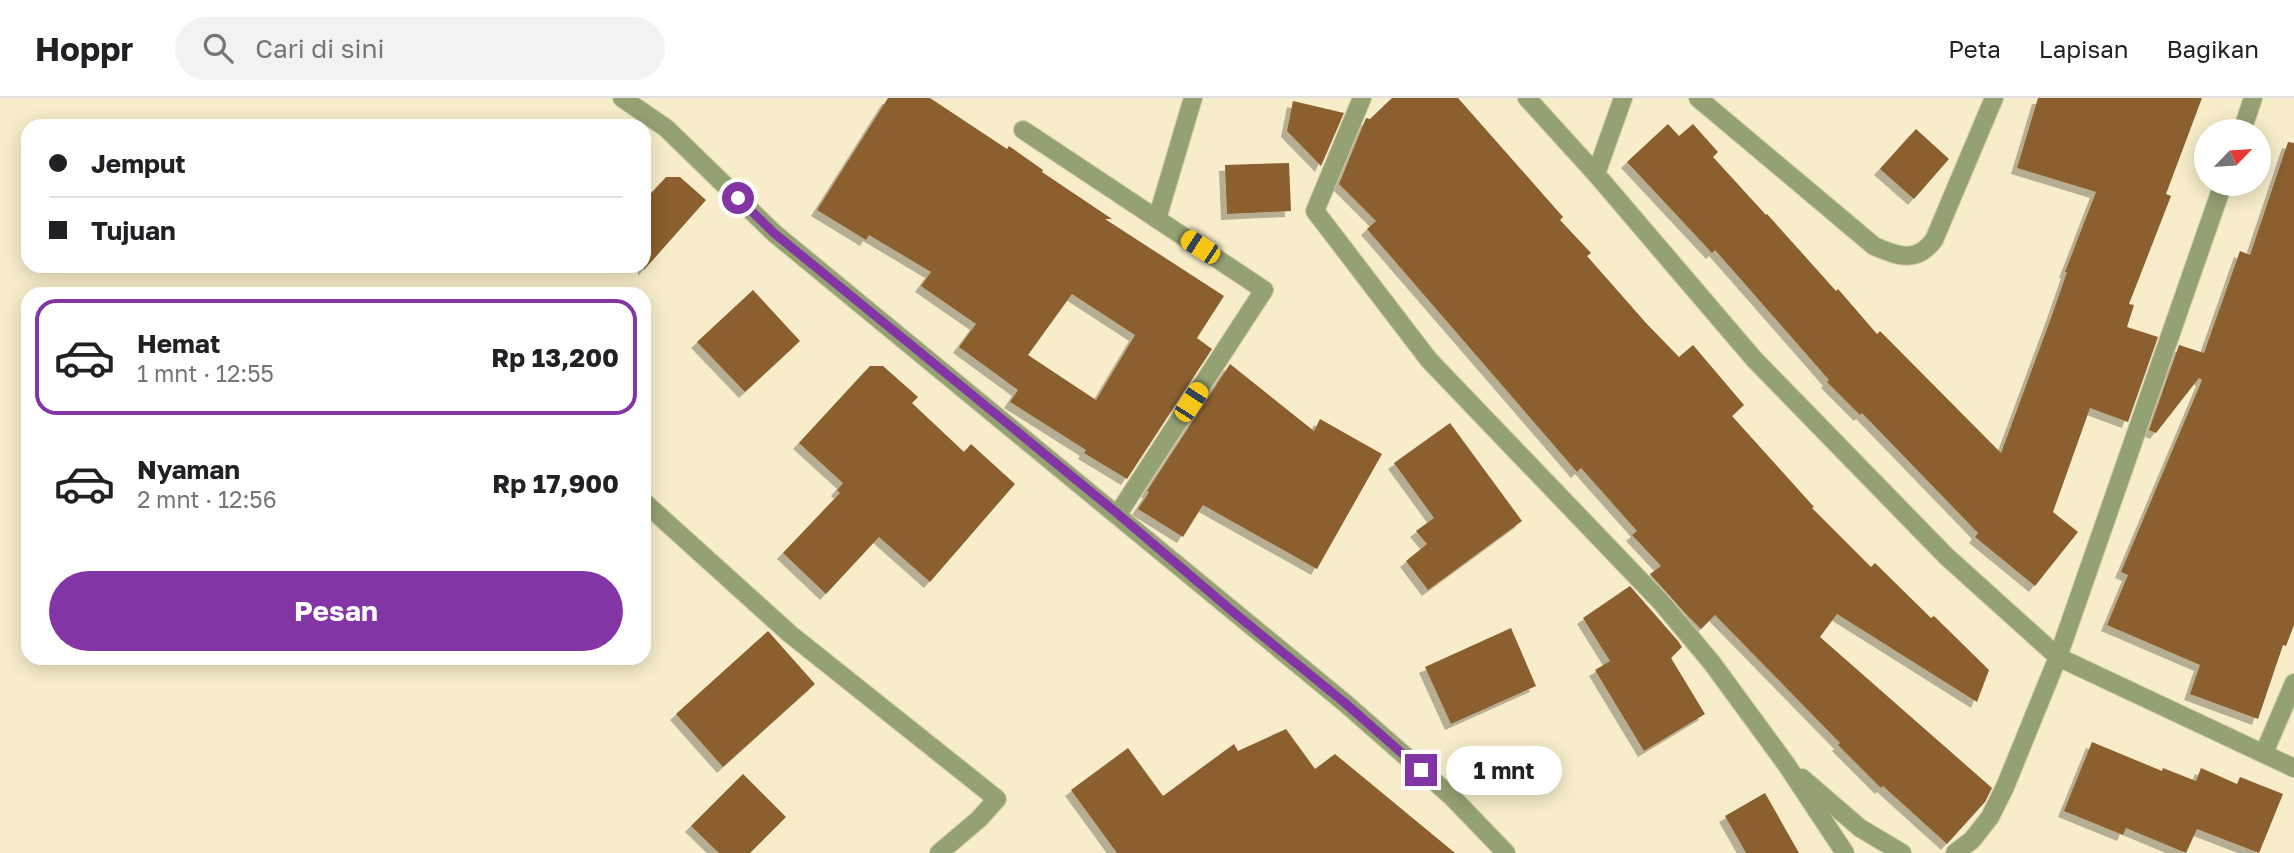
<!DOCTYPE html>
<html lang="id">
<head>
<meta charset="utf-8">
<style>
	:root { --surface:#fff; --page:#f2f2f2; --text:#202124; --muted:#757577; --line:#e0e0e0; --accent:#8334a5 }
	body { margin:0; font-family:"Golos Text",sans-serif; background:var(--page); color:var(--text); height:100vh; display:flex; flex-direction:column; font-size:26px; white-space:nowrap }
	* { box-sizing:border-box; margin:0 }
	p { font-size:23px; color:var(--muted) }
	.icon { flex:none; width:38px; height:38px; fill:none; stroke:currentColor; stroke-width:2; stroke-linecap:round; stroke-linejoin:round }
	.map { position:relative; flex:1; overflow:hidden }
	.details { position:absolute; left:21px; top:189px; width:630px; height:378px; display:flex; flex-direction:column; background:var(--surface); border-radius:21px; box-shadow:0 4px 18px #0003 }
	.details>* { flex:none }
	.banner { position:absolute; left:21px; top:21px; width:630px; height:154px; border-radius:21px; box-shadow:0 4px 18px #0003; display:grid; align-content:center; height:154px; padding:0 28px; background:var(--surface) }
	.needle { width:46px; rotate:65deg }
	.tools { position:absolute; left:2194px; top:21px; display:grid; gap:14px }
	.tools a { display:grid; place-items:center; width:77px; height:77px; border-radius:50%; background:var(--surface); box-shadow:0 4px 18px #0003; font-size:35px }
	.end { position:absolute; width:32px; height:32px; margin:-16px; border:9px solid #8334a5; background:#fff; box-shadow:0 0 0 4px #fff }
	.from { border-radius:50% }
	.bubble { position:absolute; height:49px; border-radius:24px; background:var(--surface); box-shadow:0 4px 18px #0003; font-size:23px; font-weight:700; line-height:49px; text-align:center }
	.car { position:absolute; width:21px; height:42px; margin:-21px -10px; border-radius:9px; box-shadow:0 0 5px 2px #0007; background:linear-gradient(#f5c518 24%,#345 0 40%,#f5c518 0 76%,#345 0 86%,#f5c518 0) }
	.banner b { display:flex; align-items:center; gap:24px; height:66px; font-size:26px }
	.banner b+b { border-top:2px solid var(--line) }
	.banner i { width:18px; height:18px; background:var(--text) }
	ul { padding:12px 0 0; list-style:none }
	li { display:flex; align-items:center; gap:21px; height:116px; margin:0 14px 10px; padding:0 14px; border:4px solid transparent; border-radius:21px }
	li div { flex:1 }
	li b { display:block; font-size:26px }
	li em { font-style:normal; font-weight:700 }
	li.active { border-color:var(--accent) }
	li>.icon { width:63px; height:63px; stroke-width:1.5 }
	.cta { display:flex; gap:14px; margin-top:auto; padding:14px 28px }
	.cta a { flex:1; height:80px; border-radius:42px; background:var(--accent); color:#fff; font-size:28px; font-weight:700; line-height:80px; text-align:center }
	header { display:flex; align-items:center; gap:42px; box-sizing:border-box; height:98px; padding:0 35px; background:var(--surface); border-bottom:2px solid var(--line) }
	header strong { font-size:33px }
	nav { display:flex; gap:38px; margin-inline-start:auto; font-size:24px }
	.search { width:490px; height:63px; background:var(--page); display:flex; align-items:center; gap:18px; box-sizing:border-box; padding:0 24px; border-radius:38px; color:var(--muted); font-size:26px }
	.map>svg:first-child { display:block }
	.building { fill:#8b5e2d; fill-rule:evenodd; filter:url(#shadow) }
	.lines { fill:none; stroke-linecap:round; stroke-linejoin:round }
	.minor-casing { stroke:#d2c9aa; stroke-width:20 }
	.minor { stroke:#93a173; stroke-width:18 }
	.route { stroke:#8334a5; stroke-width:9 }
</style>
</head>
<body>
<header>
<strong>Hoppr</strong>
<div class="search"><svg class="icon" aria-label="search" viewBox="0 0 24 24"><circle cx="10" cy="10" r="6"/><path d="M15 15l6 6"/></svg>Cari di sini</div>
<nav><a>Peta</a><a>Lapisan</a><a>Bagikan</a></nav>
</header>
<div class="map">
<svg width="2294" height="755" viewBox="0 0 2294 755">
	<defs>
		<filter id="shadow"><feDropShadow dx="-6" dy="6" stdDeviation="0" flood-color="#0004"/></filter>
	</defs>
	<rect width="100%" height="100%" fill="#f7edca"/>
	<g class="building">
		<path d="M888 0H930L1007 51 1009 48 1043 72 1042 74 1112 121H1105L1224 198 1197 240 1212 251 1127 381 1084 355 1086 352 1010 304 1018 292 959 249 976 226 921 188 931 174 869 137 866 142 817 112ZM1072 196 1135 237 1096 302 1028 257Z"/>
		<path d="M1392 0H1458L1563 119 1560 122 1591 155 1587 158 1646 225 1679 259 1693 247 1744 307 1732 318 1814 409 1812 410 1871 469 1875 465 1931 520 1934 518 1989 572 1977 604 1837 516 1820 539 1992 690 1985 704 1947 746 1883 688 1881 690 1838 647 1840 645 1715 517 1701 531 1686 516 1650 476 1661 468 1632 437 1637 433 1581 370 1577 374 1367 131 1376 123 1339 86 1366 20 1370 21Z"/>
		<path d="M2038 0H2202L2166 96 2171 98 2129 206 2134 207 2127 229 2158 239 2128 324 2090 310 2053 414 2078 434 2035 488 1975 439 1978 435 1862 315 1860 317 1827 284 1829 282 1715 152 1712 155 1627 64 1668 26 1679 38 1693 26 1718 54 1713 59 1766 117 1767 116 1836 193 1838 191 1877 236 1880 233 2001 355 2051 220 2067 174H2065L2096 94 2017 70Z"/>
		<path d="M1293 3 1344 15 1321 68 1287 33Z"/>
		<path d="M1916 31 1949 61 1914 101 1880 71Z"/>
		<path d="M2288 44 2294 45V527L2286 548 2283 547 2258 621 2190 596 2200 567 2107 527 2128 477 2121 474 2202 282 2199 280 2156 335 2149 332 2179 247 2204 255 2240 153 2250 157Z"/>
		<path d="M1289 65 1291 113 1227 116 1225 67Z"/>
		<path d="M666 79H680L706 102 644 172V103Z"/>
		<path d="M753 192 800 243 745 294 697 244Z"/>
		<path d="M1230 266 1314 333 1320 321 1382 356 1317 471 1203 407 1183 439 1138 411 1149 394 1147 393Z"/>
		<path d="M870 268H883L918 299 912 305 964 354 971 346 1015 386 930 484 879 439 826 496 783 455 840 395 837 392 843 385 799 345Z"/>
		<path d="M1450 325 1522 423 1428 492 1406 463 1427 446 1416 433 1434 420 1394 365Z"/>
		<path d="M1630 488 1678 543 1682 549 1671 560 1705 616 1644 653 1595 572 1610 563 1583 520Z"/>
		<path d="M1511 530 1536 588 1451 626 1425 569Z"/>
		<path d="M768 533 815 586 723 669 676 616Z"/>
		<path d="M1286 631 1315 671 1335 656 1455 755H1117L1071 692 1128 650 1163 698 1234 646 1238 653Z"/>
		<path d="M2092 644 2162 673 2163 670 2196 683 2201 670 2237 686 2240 679 2283 696 2259 755 2197 731 2186 755 2126 730 2123 737 2064 713Z"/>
		<path d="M743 676 786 719 750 755H719L691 728Z"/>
		<path d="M1765 695 1799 755H1746L1725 718Z"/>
	</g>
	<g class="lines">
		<g class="minor-casing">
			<g id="minor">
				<path d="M622 0 666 30 774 135 1345 605 1452 699 1506 755"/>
				<path d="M1362 0 1315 113 1429 262 1661 504 1712 565 1786 666 1845 755"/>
				<path d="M1527 0 1596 76 1754 261 1946 458 2058 559 2294 670"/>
				<path d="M1698 0 1874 148C1898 158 1916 166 1934 142L1994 0"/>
				<path d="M1023 32 1264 192 1118 416"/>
				<path d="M2242 33 2253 0"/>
				<path d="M1596 76 1623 0"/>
				<path d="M1157 121 1193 0"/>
				<path d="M644 404 790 536 997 701 979 721 939 755"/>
				<path d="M2264 655 2294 585"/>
				<path d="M1802 680 1860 730 1902 755"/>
				<path d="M1955 755 1972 742 1990 719 2005 689 2058 559 2223 86"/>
			</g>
		</g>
		<use href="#minor" class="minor"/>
	</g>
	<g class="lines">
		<path class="route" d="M738 100 774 135 1118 416 1238 518 1345 605 1421 672"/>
	</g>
</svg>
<div class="tools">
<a><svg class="needle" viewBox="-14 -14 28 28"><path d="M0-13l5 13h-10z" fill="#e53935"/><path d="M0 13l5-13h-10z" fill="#757577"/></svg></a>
</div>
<i class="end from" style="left:738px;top:100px"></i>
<i class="end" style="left:1421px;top:672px"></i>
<div class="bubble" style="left:1446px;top:648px;width:116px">1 mnt</div>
<i class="car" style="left:1200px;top:149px;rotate:303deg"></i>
<i class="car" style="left:1191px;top:304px;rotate:33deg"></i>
<div class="banner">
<b><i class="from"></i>Jemput</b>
<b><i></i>Tujuan</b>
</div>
<section class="details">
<ul>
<li class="active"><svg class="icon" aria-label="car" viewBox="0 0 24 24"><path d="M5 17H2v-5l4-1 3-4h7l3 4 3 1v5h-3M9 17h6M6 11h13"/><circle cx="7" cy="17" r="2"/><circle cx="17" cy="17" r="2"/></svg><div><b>Hemat</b><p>1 mnt · 12:55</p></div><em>Rp 13,200</em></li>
<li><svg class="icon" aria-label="car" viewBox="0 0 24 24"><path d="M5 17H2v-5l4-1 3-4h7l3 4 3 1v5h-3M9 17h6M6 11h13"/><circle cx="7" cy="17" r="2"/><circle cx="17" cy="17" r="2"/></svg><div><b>Nyaman</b><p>2 mnt · 12:56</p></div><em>Rp 17,900</em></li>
</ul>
<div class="cta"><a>Pesan</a></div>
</section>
</div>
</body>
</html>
